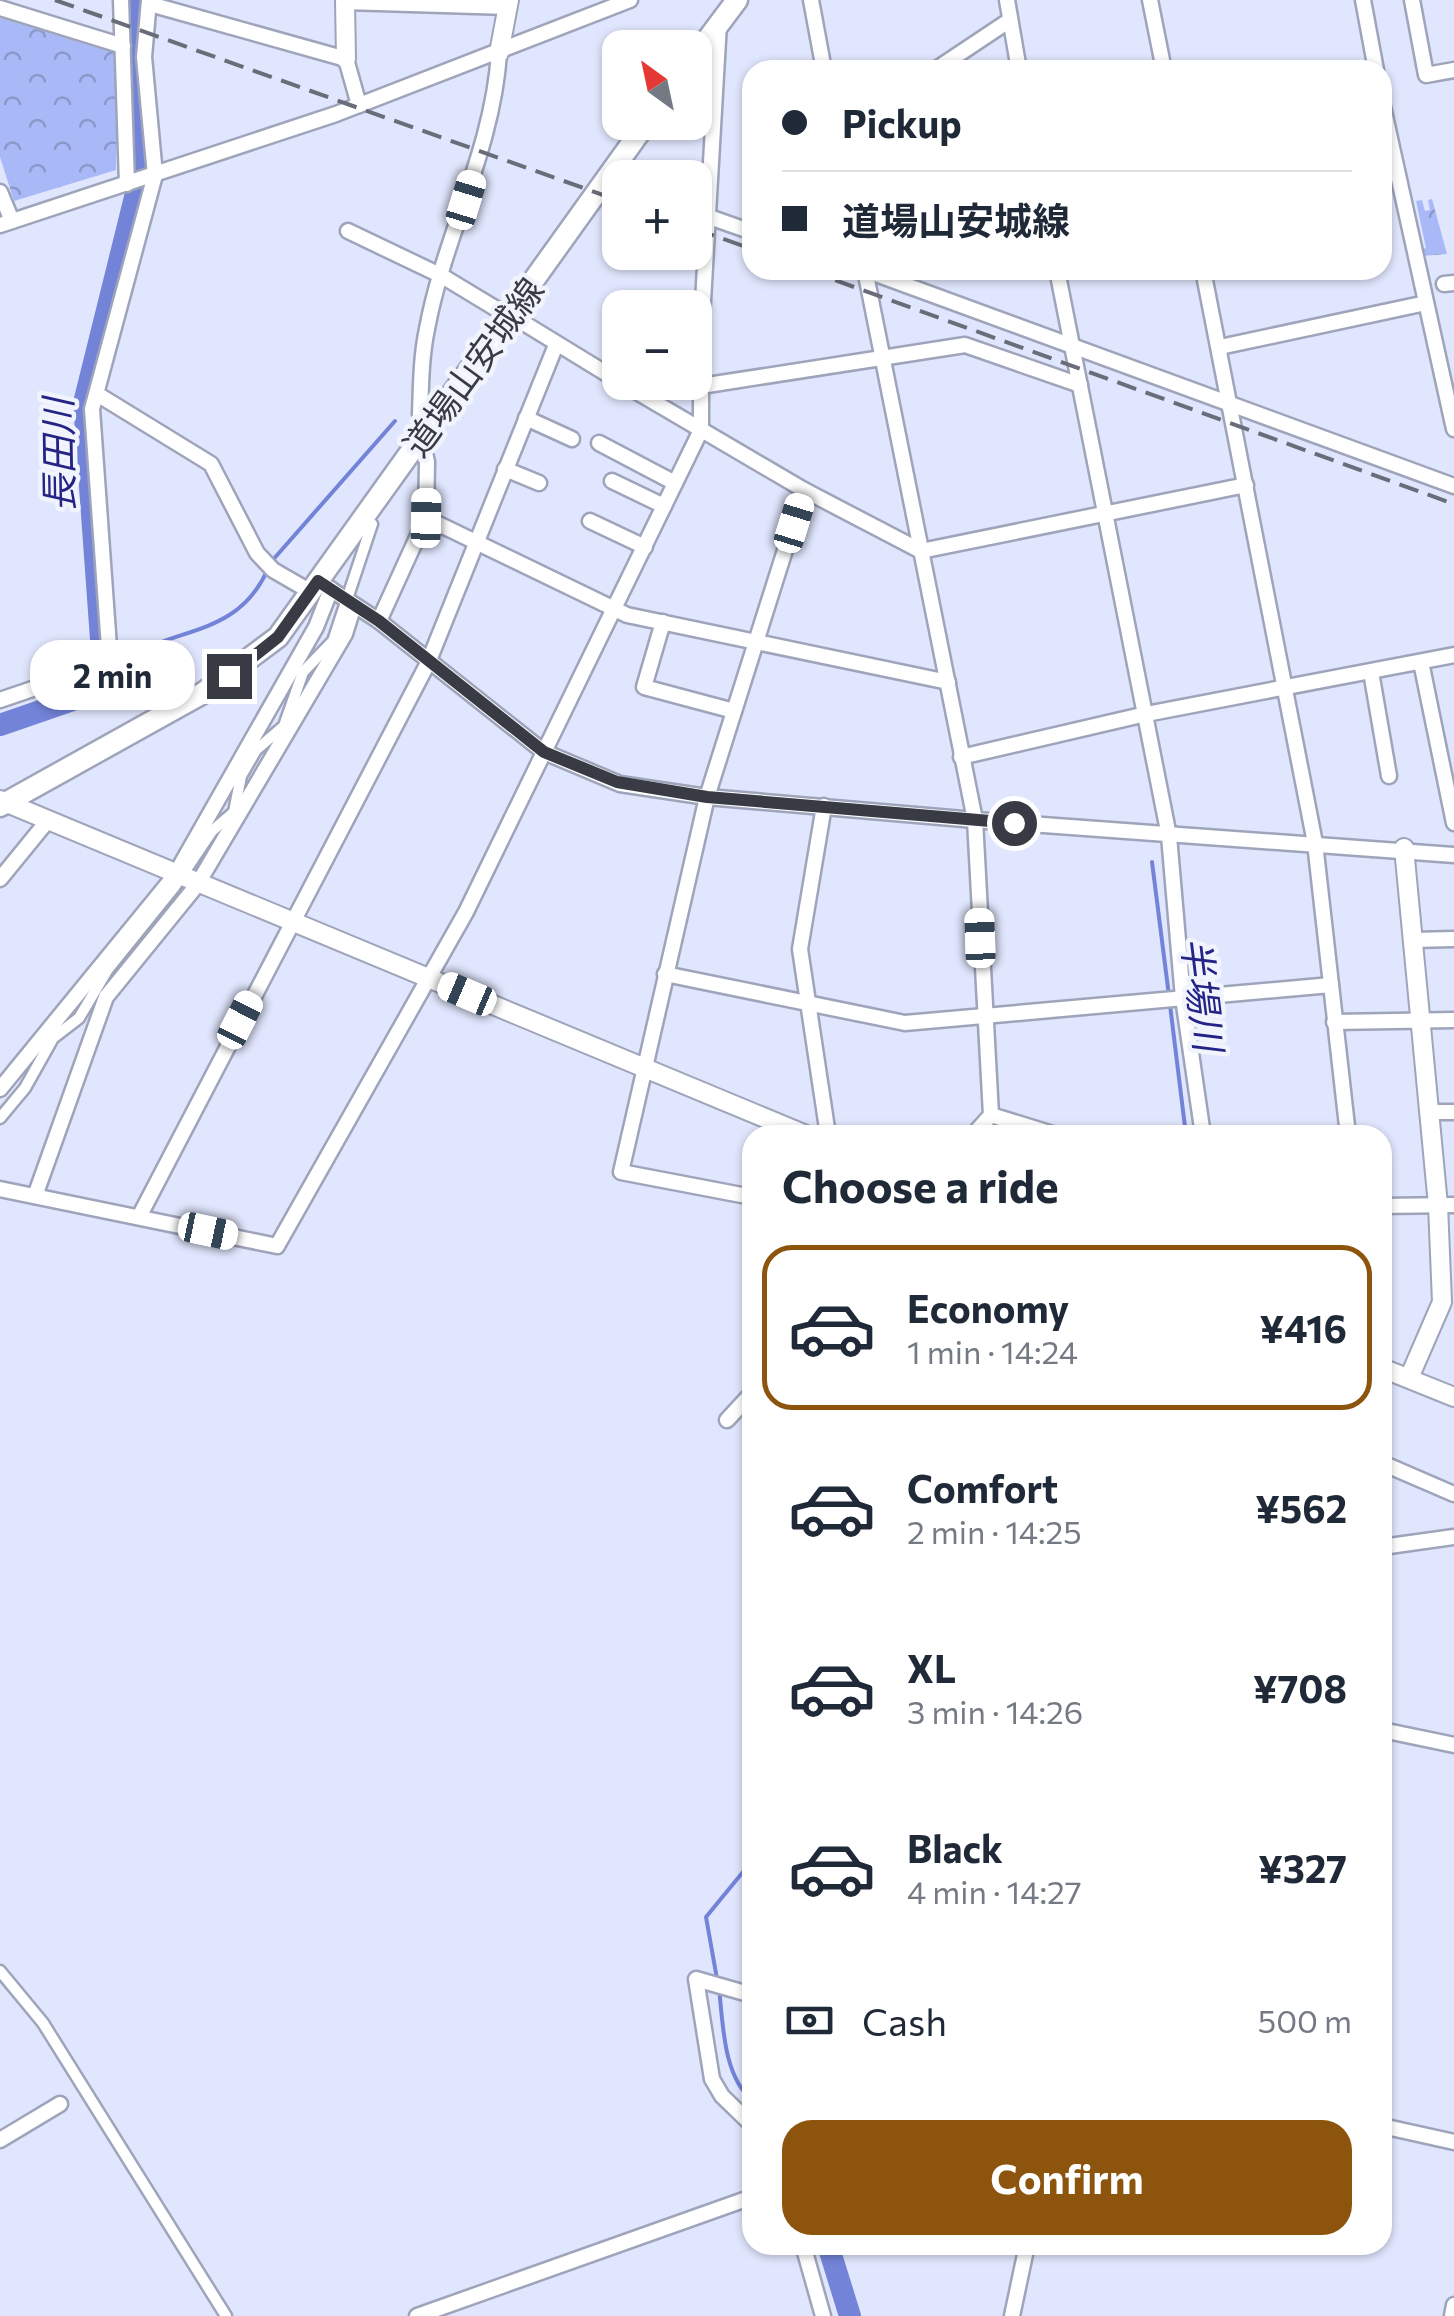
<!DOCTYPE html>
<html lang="en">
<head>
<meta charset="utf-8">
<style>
	:root { --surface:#fff; --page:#f6f6f7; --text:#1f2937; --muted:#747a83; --line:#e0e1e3; --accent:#8d540e }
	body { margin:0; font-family:Commissioner,"Noto Sans JP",sans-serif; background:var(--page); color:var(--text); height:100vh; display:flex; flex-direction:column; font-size:38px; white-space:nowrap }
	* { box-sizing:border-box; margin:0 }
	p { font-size:32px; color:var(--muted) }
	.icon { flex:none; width:55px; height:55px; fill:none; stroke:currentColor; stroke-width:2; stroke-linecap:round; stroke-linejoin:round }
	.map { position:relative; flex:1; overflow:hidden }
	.side { position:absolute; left:742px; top:1125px; width:650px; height:1130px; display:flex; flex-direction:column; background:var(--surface); border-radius:30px; box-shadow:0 2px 8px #0004 }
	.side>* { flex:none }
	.guide { position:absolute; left:742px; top:60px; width:650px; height:220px; border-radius:30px; box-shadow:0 2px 8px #0004; display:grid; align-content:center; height:220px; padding:0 40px; background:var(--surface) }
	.needle { width:65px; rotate:327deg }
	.controls { position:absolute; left:602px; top:30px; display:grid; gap:20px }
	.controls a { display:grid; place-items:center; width:110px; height:110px; border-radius:20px; background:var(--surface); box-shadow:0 2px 8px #0004; font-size:50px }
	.end { position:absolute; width:45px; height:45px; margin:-22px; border:12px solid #393b44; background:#fff; box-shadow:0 0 0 5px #fff }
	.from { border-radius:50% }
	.bubble { position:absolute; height:70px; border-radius:30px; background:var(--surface); box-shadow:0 2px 8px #0004; font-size:32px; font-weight:700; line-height:70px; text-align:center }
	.car { position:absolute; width:30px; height:60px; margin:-30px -15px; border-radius:12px; box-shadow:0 0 8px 2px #0007; background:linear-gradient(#fff 24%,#345 0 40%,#fff 0 76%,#345 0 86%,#fff 0) }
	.guide b { display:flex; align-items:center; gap:35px; height:95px; font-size:38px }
	.guide b+b { border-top:2px solid var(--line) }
	.guide i { width:25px; height:25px; background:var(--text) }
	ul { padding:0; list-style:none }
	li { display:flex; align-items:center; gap:30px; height:165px; margin:0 20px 15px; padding:0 20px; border:5px solid transparent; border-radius:30px }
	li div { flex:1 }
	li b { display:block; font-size:38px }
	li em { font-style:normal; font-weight:700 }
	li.selected { border-color:var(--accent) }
	li>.icon { width:90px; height:90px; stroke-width:1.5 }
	h2 { padding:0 40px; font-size:45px; line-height:120px }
	.pay { display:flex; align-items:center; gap:25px; height:110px; padding:0 40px; font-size:38px }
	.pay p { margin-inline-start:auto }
	.cta { display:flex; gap:20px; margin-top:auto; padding:20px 40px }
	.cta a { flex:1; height:115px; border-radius:30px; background:var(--accent); color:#fff; font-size:40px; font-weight:700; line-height:115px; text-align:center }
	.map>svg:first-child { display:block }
	.park { fill:url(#park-crowns) }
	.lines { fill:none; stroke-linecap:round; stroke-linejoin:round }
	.stream { stroke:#7383d8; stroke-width:4 }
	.river { stroke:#7383d8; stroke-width:22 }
	.pedestrian-casing { stroke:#9ea4ba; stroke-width:15 }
	.minor-casing { stroke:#9ea4ba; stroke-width:19 }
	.tertiary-casing { stroke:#9ea4ba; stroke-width:22 }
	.secondary-casing { stroke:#9ea4ba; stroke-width:25 }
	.pedestrian { stroke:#fff; stroke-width:10 }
	.minor { stroke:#fff; stroke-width:14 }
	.tertiary { stroke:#fff; stroke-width:18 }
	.secondary { stroke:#fff; stroke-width:20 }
	.rail { stroke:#696d7a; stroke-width:4; stroke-dasharray:20 10; stroke-linecap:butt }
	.route { stroke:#393b44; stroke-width:12 }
	.labels { text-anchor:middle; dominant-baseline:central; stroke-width:9; stroke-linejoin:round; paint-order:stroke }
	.street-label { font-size:35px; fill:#393b44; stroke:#f1f4fd }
	.water-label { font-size:38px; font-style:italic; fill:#242487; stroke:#f1f4fd }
</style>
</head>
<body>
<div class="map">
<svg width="1454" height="2316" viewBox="0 0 1454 2316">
	<defs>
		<pattern id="park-crowns" width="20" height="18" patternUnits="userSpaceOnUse" patternTransform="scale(2.5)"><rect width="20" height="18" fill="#a9b9f8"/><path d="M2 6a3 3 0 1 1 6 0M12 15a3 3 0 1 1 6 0" fill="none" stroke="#8b98ca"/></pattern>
	</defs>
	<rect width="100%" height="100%" fill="#e0e6fd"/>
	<g class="park">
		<path d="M0 18 118 54 116 170 14 201 0 157Z"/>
		<path d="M1432 199 1447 254 1422 256 1420 250 1426 248 1416 201 1422 200 1425 211 1430 210 1428 200Z"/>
	</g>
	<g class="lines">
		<g class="stream">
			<path d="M271 562 395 421"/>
			<path d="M104 681C152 620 231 649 267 571"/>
			<path d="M1152 862 1169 996"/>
			<path d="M1170 1005 1186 1135"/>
			<path d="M717 1979 706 1917 752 1861"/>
			<path d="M719 1988C723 2023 723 2076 752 2100"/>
		</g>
		<g class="river">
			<path d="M0 725 87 695 104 681 84 403 143 165 137 0"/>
			<path d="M828 2245 850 2316"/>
		</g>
		<g class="pedestrian-casing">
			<g id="pedestrian">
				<path d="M0 1118 25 1088 53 1038 79 1018 108 969 175 886 212 831 234 812 241 776 256 750 284 726 303 672 333 641 372 524"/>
				<path d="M0 1971 43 2023 226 2316"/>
			</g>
		</g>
		<g class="minor-casing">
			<g id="minor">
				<path d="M121 0 127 184"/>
				<path d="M811 0 824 70"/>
				<path d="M1007 0 1019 70"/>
				<path d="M1150 0 1164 70"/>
				<path d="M1363 0 1376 70"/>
				<path d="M1412 0 1426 75 1454 70"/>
				<path d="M345 2 508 7"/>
				<path d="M150 4 346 59 359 105"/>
				<path d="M0 8 123 46"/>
				<path d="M935 70 1010 20"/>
				<path d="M1382 102 1454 429"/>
				<path d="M0 192 12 221"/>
				<path d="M695 212 752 232"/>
				<path d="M0 225 336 114 630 0"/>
				<path d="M348 231 442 276 508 316"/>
				<path d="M865 270 975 820 991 1115 973 1135"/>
				<path d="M865 270 1454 486"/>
				<path d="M1057 270 1169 836 1183 998 1203 1135"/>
				<path d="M1203 270 1315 843 1348 1135"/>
				<path d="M1444 284 1454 283"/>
				<path d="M509 314 620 382"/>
				<path d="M1220 347 1426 303"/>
				<path d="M620 382 804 490 921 551 1246 485"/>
				<path d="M701 386 965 345 1080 385"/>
				<path d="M97 394 211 464 257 553 273 570 311 592"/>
				<path d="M526 418 572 439"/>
				<path d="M428 425 420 414C421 386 421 357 427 329 444 236 493 150 499 53"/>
				<path d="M421 435 427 462 426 518"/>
				<path d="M599 443 675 483"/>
				<path d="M505 469 539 483"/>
				<path d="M612 481 664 506"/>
				<path d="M590 521 645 547"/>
				<path d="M318 581 379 621 544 752 620 784 707 797 975 820 1454 855"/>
				<path d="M379 621 426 518 627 615 948 682"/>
				<path d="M663 622 644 687 734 711"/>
				<path d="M110 661 92 409 155 175 144 57 149 0"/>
				<path d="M1421 662 1454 823"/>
				<path d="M1371 672 1389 776"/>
				<path d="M0 700 85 671"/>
				<path d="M961 757 1146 714 1454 655"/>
				<path d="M824 806 800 949 828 1135"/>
				<path d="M0 879 49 819"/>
				<path d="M1412 940 1454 939"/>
				<path d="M665 974 905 1023 1331 985"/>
				<path d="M1334 1022 1454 1020"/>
				<path d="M0 1089 175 875 316 627 331 589"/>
				<path d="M1428 1112H1454"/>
				<path d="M991 1115 1056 1135"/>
				<path d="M0 1189 277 1246 466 912 701 430V336L719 23"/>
				<path d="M35 1196 106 997 197 885 345 634 354 605"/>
				<path d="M752 1197 621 1172 707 797 804 490"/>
				<path d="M1382 1206 1454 1205"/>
				<path d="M139 1217 428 663 556 345"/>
				<path d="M727 1420 752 1393"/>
				<path d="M1382 1463 1454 1494"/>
				<path d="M1382 1547 1454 1537"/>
				<path d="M1382 1730 1454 1745"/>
				<path d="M752 1995 696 1979 712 2079 722 2096 752 2125"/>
				<path d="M1382 2126 1454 2142"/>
				<path d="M0 2140 60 2104"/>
				<path d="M803 2245 823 2316"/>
				<path d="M417 2316 752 2197"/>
				<path d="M1012 2316 1027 2245"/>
				<path d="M1452 2316 1454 2305"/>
			</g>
		</g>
		<g class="tertiary-casing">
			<g id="tertiary">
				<path d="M345 0 346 59"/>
				<path d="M499 53 509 0"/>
				<path d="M0 800 806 1135"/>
				<path d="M1404 848 1438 1205 1442 1302 1409 1378"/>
				<path d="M1382 1368 1454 1397"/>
			</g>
		</g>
		<g class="secondary-casing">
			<g id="secondary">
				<path d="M695 56 737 0"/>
				<path d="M0 806 203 693 278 637 647 122"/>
			</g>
		</g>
		<use href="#pedestrian" class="pedestrian"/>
		<use href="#minor" class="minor"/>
		<use href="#tertiary" class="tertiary"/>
		<use href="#secondary" class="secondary"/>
		<g class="rail">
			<path d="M55 0 620 201"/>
			<path d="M695 229 752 249"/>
			<path d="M807 270 1454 504"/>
		</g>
	</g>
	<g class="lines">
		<path class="route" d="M229 676 278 637 318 581 379 621 544 752 617 782 707 797 1014 823"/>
	</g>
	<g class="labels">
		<g class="street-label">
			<text transform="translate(472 366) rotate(-54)">道場山安城線</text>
		</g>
		<g class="water-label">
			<text transform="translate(57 455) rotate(-91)">長田川</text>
			<text transform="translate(1204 994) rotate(83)">半場川</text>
		</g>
	</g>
</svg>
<div class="controls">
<a><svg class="needle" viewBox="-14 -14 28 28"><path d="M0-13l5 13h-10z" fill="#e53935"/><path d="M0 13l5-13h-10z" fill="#747a83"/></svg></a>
<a>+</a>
<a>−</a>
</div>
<i class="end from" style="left:1014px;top:823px"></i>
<i class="end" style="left:229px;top:676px"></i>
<div class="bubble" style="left:30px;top:640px;width:165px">2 min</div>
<i class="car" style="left:466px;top:200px;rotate:17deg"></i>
<i class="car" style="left:426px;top:518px;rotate:1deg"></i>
<i class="car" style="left:794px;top:523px;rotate:17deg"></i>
<i class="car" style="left:980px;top:938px;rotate:358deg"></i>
<i class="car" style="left:467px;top:994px;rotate:293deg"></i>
<i class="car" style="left:240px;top:1020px;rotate:27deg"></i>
<i class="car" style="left:208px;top:1231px;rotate:102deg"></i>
<div class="guide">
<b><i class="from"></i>Pickup</b>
<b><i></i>道場山安城線</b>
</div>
<section class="side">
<h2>Choose a ride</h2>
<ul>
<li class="selected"><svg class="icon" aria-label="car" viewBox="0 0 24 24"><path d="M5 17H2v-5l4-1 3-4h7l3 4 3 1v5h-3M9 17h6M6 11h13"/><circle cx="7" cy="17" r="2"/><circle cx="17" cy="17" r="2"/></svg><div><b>Economy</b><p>1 min · 14:24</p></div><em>¥416</em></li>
<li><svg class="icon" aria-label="car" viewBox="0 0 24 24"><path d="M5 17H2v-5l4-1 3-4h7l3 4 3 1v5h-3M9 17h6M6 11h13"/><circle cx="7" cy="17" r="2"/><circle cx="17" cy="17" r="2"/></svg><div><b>Comfort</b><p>2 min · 14:25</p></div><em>¥562</em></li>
<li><svg class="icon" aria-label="car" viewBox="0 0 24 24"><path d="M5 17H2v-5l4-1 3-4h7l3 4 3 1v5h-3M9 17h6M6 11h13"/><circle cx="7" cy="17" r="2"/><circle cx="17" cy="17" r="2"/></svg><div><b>XL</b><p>3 min · 14:26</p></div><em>¥708</em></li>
<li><svg class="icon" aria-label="car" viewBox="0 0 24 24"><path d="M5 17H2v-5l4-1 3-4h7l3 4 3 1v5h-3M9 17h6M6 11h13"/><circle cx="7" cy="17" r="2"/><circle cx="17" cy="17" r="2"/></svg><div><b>Black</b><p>4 min · 14:27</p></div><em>¥327</em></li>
</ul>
<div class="pay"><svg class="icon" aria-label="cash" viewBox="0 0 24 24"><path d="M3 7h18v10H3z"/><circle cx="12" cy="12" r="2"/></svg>Cash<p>500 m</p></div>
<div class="cta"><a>Confirm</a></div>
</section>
</div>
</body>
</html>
